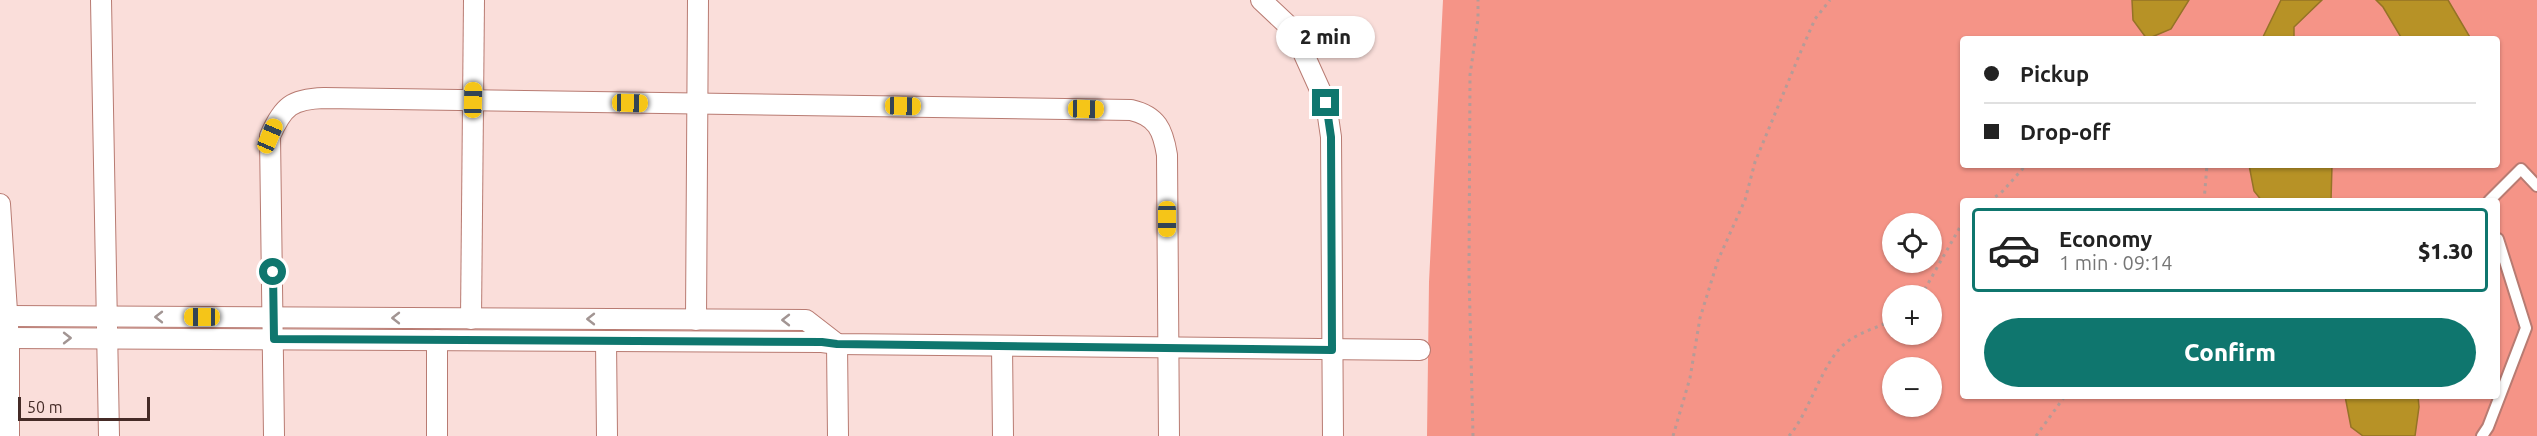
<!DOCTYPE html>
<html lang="en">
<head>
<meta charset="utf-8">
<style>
	:root { --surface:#fff; --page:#f2f2f2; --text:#222; --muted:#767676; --line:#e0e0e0; --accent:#0f766e }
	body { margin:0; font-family:Ubuntu,sans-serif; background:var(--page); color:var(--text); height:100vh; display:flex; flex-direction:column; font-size:22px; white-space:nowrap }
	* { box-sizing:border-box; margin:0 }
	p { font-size:20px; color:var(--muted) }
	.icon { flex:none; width:33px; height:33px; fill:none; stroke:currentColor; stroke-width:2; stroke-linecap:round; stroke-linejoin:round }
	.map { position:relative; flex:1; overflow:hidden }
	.side { position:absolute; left:1960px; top:198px; width:540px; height:201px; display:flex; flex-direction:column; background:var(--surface); border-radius:6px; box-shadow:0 2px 4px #0004 }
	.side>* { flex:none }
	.guide { position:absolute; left:1960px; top:36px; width:540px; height:132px; border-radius:6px; box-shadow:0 2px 4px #0004; display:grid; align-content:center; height:132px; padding:0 24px; background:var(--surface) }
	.buttons { position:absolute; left:1882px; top:213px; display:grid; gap:12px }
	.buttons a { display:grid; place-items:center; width:60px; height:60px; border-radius:50%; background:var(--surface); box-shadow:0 2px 4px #0004; font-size:30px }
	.scale { position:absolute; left:18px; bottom:15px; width:132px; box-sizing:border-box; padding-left:6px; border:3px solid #452b27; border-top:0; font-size:16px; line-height:21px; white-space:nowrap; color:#452b27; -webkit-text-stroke:4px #fadeda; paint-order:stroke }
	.end { position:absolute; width:27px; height:27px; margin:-14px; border:8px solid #0f766e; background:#fff; box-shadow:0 0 0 3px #fff }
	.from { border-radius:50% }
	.bubble { position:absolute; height:42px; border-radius:21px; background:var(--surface); box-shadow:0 2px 4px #0004; font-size:20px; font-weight:800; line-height:42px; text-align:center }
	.car { position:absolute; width:18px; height:36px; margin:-18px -9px; border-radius:8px; box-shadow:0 0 4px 2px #0007; background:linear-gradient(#f5c518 24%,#345 0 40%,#f5c518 0 76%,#345 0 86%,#f5c518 0) }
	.guide b { display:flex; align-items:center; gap:21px; height:57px; font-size:22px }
	.guide b+b { border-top:2px solid var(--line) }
	.guide i { width:15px; height:15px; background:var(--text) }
	ul { padding:10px 0 0; list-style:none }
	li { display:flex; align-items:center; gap:18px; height:84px; margin:0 12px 9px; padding:0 12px; border:3px solid transparent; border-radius:6px }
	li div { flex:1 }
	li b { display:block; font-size:22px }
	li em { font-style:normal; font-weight:800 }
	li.selected { border-color:var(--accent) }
	li>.icon { width:54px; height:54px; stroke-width:1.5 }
	.action { display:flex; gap:12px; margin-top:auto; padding:12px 24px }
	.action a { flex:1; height:69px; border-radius:36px; background:var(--accent); color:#fff; font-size:24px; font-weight:800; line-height:69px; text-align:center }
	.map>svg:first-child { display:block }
	.green { fill:#f59487; fill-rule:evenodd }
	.water { fill:#b79226; stroke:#957326; stroke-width:1.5 }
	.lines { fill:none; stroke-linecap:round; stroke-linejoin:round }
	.lane-casing { stroke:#b87b72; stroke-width:14 }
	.street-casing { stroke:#b87b72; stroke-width:22 }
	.path { stroke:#b69b97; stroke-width:3; stroke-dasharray:3 4.5; stroke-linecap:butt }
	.lane { stroke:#fff; stroke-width:10 }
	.street { stroke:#fff; stroke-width:20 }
	.oneway { stroke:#a29593 }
	.route { stroke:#0f766e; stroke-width:8 }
</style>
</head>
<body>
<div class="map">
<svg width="2537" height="436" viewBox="0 0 2537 436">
	<rect width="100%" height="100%" fill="#fadeda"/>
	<path class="green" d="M1443 0H2537V436H1427L1429 282ZM1964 39H2498V165H1964ZM1964 201H2498V396H1964ZM1893 224H1932V262H1893ZM1893 296H1932V334H1893ZM1893 368H1932V406H1893Z"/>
	<g class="water">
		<path d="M2132 0H2189L2171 29 2147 39 2133 20Z"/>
		<path d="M2281 0H2322L2294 27V39H2262Z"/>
		<path d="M2376 0H2448L2471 39H2402L2383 7Z"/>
		<path d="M2249 165H2332L2331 201H2262L2254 191Z"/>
		<path d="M2345 396H2418L2419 407 2415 436H2363L2351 427Z"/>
	</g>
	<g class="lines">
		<g class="lane-casing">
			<g id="lane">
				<path d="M2489 201 2521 169 2537 186"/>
				<path d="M2482 436 2488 427 2526 328 2498 239"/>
			</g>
		</g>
		<g class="street-casing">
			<g id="street">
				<path d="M101 0 109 436"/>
				<path d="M1261 0 1293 30 1326 103 1331 137 1333 436"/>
				<path d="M0 204 9 342V436"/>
				<path d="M7 316 806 320 837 344"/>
				<path d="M471 319 474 0"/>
				<path d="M696 320 698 0"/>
				<path d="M9 338 822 342 837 344 1420 350"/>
				<path d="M437 340V436"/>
				<path d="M606 341 607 436"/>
				<path d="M837 344 838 436"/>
				<path d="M1002 346 1003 436"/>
				<path d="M274 436 270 136C283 106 292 99 324 98L1131 110C1157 116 1163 130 1167 155L1169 436"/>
			</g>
		</g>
		<g class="path">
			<path d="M1989 201 2001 193 2026 165"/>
			<path d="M2204 201 2207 165"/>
			<path d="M1921 296 1964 220"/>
			<path d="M1473 436 1469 274 1470 75 1478 19V0"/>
			<path d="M1673 436 1690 378 1700 318 1718 260 1745 200 1755 162 1801 51 1815 19 1830 0"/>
			<path d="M1789 436C1810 412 1823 359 1847 342 1860 332 1879 327 1893 320"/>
			<path d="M2036 436 2065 396"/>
		</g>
		<use href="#lane" class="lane"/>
		<use href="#street" class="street"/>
	</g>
	<defs><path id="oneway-chevron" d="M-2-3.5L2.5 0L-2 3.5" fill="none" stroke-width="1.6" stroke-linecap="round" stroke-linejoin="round" transform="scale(1.5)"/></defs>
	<g class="oneway">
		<use href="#oneway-chevron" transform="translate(159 317) rotate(-180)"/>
		<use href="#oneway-chevron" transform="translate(396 318) rotate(-180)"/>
		<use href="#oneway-chevron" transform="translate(591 319) rotate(-180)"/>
		<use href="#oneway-chevron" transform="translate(786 320) rotate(-180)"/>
		<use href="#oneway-chevron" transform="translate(67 338)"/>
	</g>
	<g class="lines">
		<path class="route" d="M273 272 274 339 822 342 837 344 1332 350 1331 137 1326 103"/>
	</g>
</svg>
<div class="buttons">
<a><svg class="icon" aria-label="locate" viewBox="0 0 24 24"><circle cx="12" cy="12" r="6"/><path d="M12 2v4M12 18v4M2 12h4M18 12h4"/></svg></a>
<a>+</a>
<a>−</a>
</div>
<div class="scale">50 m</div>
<i class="end from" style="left:273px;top:272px"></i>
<i class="end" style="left:1326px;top:103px"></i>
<div class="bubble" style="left:1276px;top:16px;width:99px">2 min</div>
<i class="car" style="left:473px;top:100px;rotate:1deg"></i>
<i class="car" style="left:630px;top:103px;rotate:91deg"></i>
<i class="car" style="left:903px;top:106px;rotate:91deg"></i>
<i class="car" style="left:1086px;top:109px;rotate:91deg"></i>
<i class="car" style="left:270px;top:136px;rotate:23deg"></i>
<i class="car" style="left:1167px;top:219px;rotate:180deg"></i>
<i class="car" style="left:202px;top:317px;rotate:270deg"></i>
<div class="guide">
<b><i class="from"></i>Pickup</b>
<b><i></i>Drop-off</b>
</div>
<section class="side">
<ul>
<li class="selected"><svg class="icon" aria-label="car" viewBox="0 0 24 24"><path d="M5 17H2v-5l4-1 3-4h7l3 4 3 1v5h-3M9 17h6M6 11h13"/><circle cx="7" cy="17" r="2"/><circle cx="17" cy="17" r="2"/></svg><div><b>Economy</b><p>1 min · 09:14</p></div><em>$1.30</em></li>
</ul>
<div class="action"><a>Confirm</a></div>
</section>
</div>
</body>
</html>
